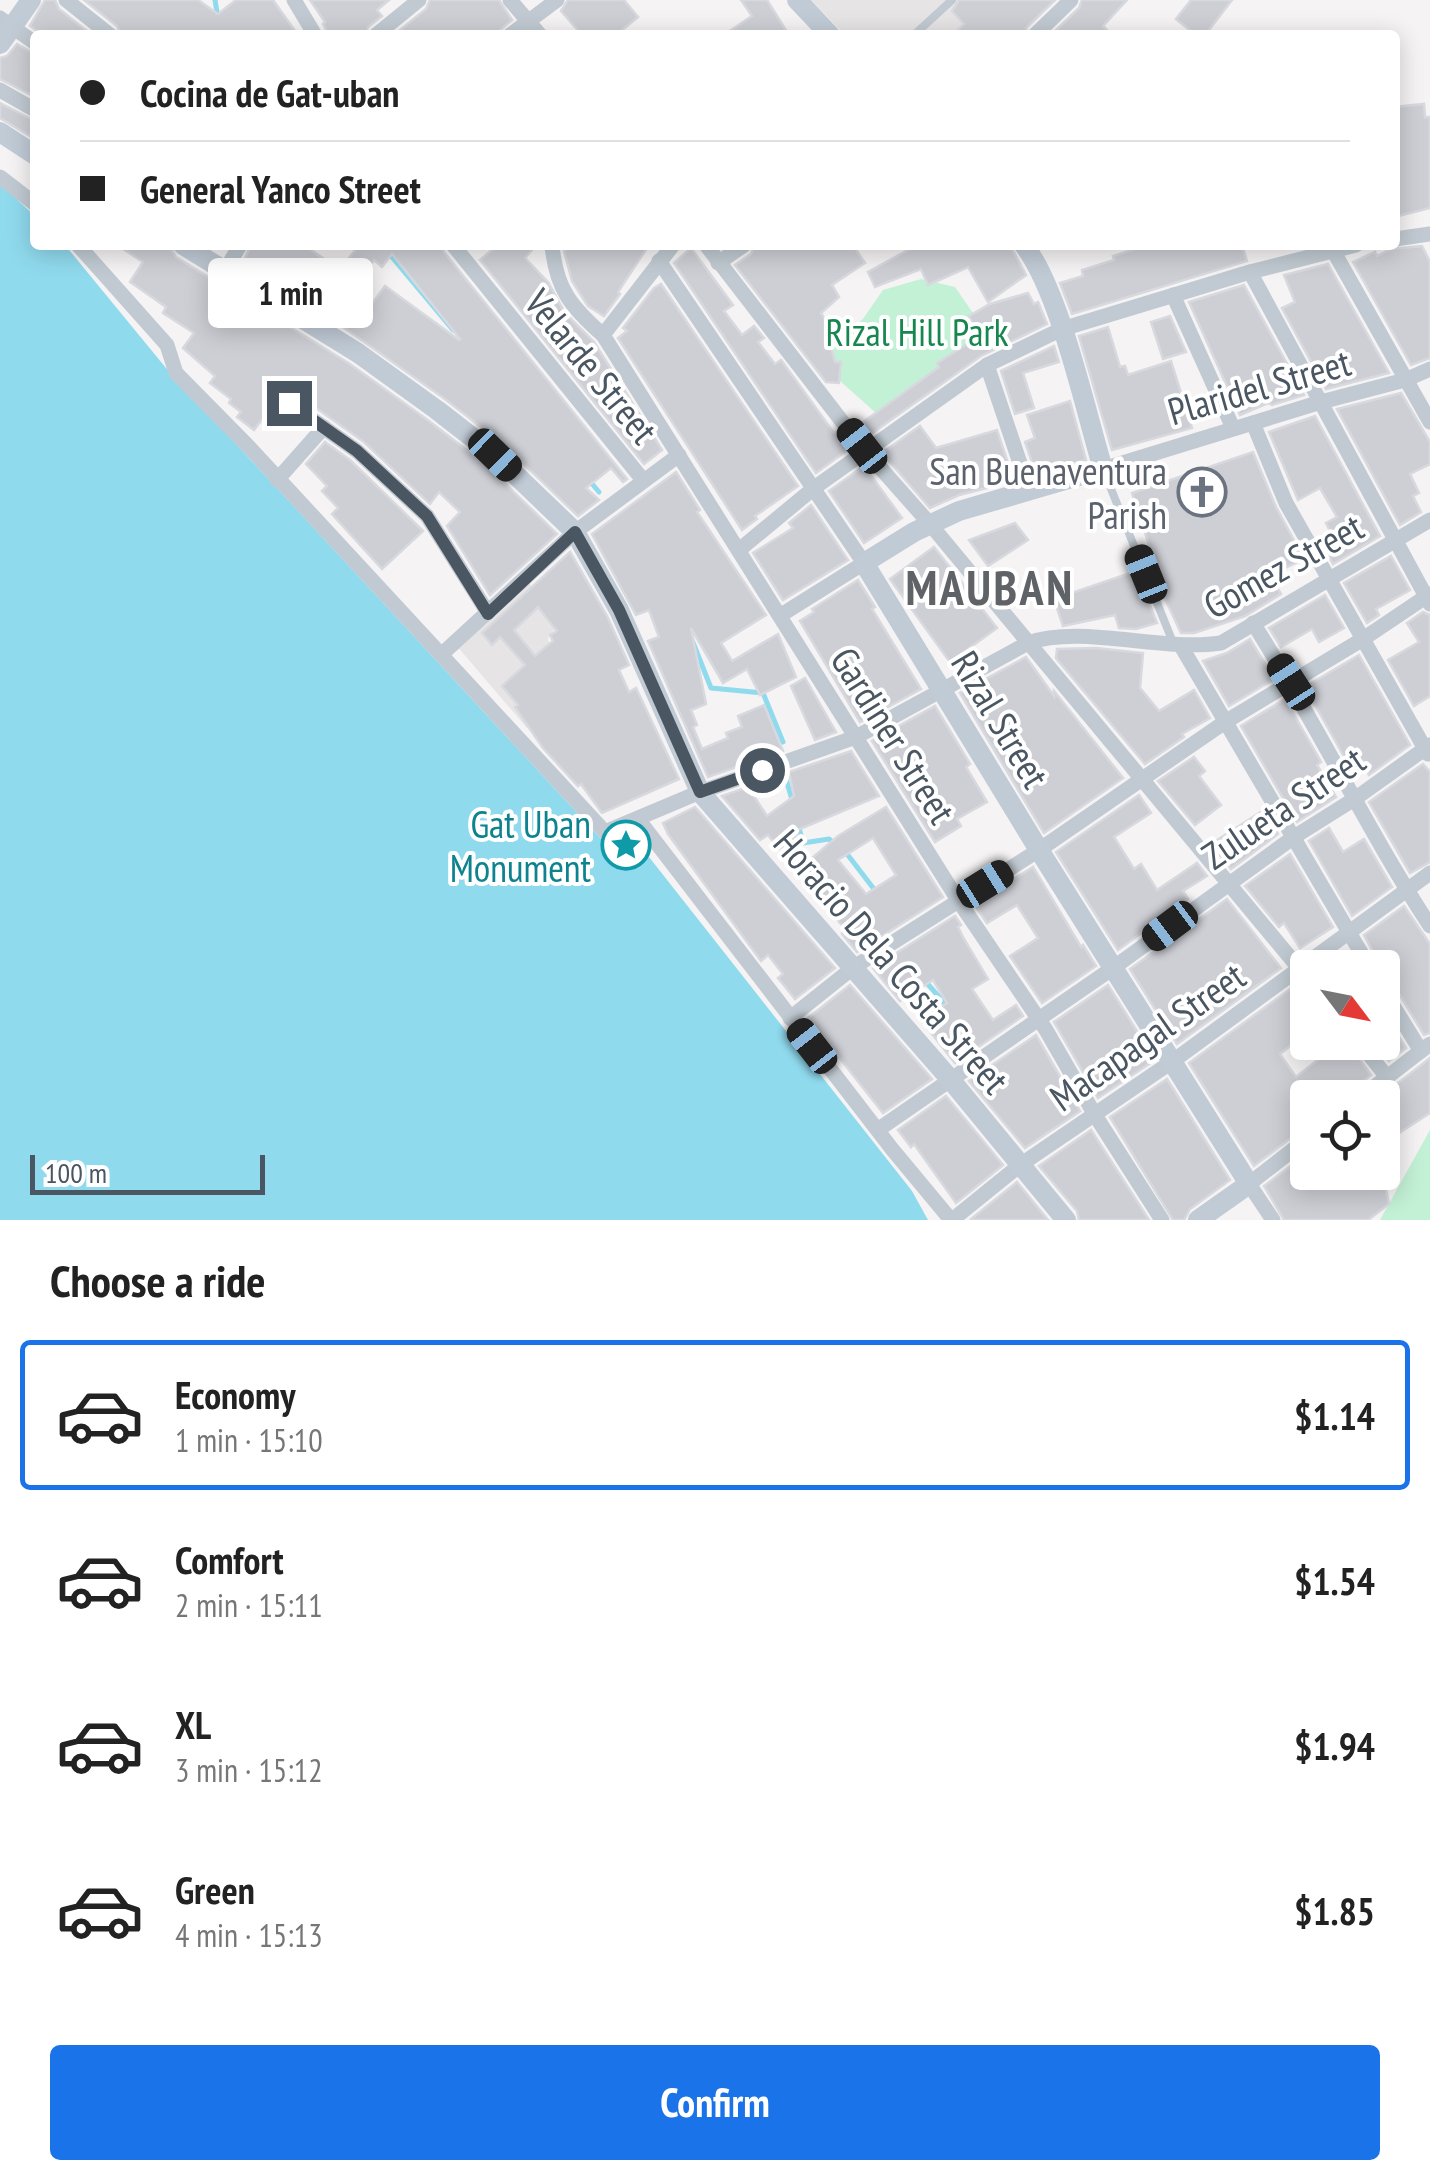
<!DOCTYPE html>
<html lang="en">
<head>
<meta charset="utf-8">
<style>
	:root { --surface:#fff; --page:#f6f6f6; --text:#222; --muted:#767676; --line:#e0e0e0; --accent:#1a73e8 }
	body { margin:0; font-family:"PT Sans Narrow",sans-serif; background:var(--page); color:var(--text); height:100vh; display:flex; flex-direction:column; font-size:38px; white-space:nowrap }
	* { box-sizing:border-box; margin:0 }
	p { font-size:32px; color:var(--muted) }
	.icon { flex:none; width:55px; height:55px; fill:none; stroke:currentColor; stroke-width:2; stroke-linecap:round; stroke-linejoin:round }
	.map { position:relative; height:1220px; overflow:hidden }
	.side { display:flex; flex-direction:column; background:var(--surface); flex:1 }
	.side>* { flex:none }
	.hud { position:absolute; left:30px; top:30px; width:1370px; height:220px; border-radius:10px; box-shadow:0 5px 25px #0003; display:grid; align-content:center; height:220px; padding:0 50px; background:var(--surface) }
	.needle { width:65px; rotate:122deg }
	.tools { position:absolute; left:1290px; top:950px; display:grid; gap:20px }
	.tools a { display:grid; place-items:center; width:110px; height:110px; border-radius:10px; background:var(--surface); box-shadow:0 5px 25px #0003; font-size:50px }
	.scale { position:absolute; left:30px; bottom:25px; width:235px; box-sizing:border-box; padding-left:10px; border:5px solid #4a5661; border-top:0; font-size:28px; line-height:35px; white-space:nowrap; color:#4a5661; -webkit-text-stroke:8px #fff; paint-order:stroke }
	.end { position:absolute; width:45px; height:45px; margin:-22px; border:12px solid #4a5661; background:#fff; box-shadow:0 0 0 5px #fff }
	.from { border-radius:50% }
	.bubble { position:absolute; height:70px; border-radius:10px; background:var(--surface); box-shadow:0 5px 25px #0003; font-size:32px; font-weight:800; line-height:70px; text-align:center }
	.car { position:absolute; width:30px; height:60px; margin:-30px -15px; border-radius:12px; box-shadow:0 0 8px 2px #0007; background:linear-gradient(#222 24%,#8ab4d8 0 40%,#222 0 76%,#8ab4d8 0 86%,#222 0) }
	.hud b { display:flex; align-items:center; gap:35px; height:95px; font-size:38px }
	.hud b+b { border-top:2px solid var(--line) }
	.hud i { width:25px; height:25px; background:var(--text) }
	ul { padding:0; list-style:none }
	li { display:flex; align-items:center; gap:30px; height:150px; margin:0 20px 15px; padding:0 30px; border:5px solid transparent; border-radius:10px }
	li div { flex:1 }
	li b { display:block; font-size:38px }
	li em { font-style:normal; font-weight:800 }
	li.selected { border-color:var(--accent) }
	li>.icon { width:90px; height:90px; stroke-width:1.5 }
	h2 { padding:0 50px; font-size:45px; line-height:120px }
	.cta { display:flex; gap:20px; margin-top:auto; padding:20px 50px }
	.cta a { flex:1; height:115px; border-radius:10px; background:var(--accent); color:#fff; font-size:40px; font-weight:800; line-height:115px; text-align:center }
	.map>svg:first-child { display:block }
	.education { fill:#e6e4e5 }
	.green { fill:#c3f1d5 }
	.water { fill:#90daee }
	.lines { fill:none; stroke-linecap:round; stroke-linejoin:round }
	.stream { stroke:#90daee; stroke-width:5 }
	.building { fill:#cdcfd5; stroke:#d7d9de; stroke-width:2.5; fill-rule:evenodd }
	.lane { stroke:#c1cad2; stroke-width:8 }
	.street { stroke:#c1cad2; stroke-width:15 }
	.secondary { stroke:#c1cbd6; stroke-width:20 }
	.route { stroke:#4a5661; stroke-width:12 }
	.labels { text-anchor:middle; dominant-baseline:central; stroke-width:8; stroke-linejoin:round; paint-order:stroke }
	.park-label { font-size:38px; fill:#17864f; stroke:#fff }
	.street-label { font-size:38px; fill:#4a5661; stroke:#fff }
	.worship-label { font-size:38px; fill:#5b616d; stroke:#fff; text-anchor:end }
	.culture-label { font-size:38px; fill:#0d838f; stroke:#fff; text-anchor:end }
	.district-label { font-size:48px; font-weight:bold; letter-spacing:2.5px; fill:#5f6368; stroke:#fff }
</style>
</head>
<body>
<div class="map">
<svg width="1430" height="1220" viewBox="0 0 1430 1220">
	<rect width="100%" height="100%" fill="#f5f3f3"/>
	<g class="education">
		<path d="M811 0H1054L1017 35H845Z"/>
		<path d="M527 579 557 626 548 638 562 702 527 728 456 645Z"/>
	</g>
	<g class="green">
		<path d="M921 279 955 287 988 335 885 421 830 372 819 357 863 319 883 290Z"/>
		<path d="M1430 1130V1220H1380Z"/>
	</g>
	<path class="water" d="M0 184 35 216V245H65L166 368 629 869 649 857 912 1191 928 1220H0Z"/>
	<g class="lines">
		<g class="stream">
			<path d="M215 0 218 18"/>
			<path d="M382 245 453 330"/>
			<path d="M588 479 599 492"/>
			<path d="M692 640 711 688 763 693 783 742"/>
			<path d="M783 769 793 803"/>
			<path d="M798 824 803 843 829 839 835 844"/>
			<path d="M844 850 877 893"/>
			<path d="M925 981 948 1007"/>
		</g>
	</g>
	<g class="building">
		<path d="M45 0H55L59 9 92 35H43L30 26Z"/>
		<path d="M84 0H198L218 14 236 0H273L298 35H121L117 26Z"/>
		<path d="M310 0H389L377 10 382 16 368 27 365 35H329L323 24 325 22Z"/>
		<path d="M430 0H499L512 20 494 35H394L426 9Z"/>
		<path d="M568 0H624L638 17 616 35H582L561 11Z"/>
		<path d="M741 0H767L789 35H724L752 16Z"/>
		<path d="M959 0H1055L1027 27 1024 35H953L964 24 952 11Z"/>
		<path d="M1082 0H1127L1103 26 1112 35H1051L1079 8Z"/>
		<path d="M1191 0H1232L1205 35H1196L1176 19Z"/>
		<path d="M17 44 35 54V97L0 79V58L7 56Z"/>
		<path d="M0 103 35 121V139L0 118Z"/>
		<path d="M1424 104 1425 117H1430V208L1395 217V107Z"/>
		<path d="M117 245H169L176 257 350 364 429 421 486 465 557 534 490 595 447 526 460 512 439 492 430 504 364 442 295 393 287 391 280 396 254 430 237 417 241 412 229 403 231 399 210 383 215 376 183 348 194 333 163 313 166 307 130 282 143 262Z"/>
		<path d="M251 245H304L340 270 359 245H442L444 252 627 479 623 482 611 468 586 488 599 500 578 516 504 445 445 399 245 258ZM392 254 460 339 459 340 385 286 368 309 349 295 374 260 382 267Z"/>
		<path d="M498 245H536L525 258 548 282 565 313 594 342 662 450 644 464 480 260Z"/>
		<path d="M568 245H649L618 292 620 294 604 316 588 306 572 281 564 251Z"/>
		<path d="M755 245H853L865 263 832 285 839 297 821 313 832 332 828 335 835 362H841L839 383 826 382 735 265 751 254Z"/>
		<path d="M917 245H1010L1026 275 988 302 968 267 928 285 921 269 875 287 868 272Z"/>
		<path d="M1147 245H1242L1247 261 1072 314 1060 283 1083 276 1082 270 1114 260 1113 256Z"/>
		<path d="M1422 246 1430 262V358L1411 365 1353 262 1375 252 1377 256 1391 249Z"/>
		<path d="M691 248 733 305 724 311 742 335 754 326 764 338 758 342 775 364 781 360 834 433 836 432 849 449 816 473 674 263Z"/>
		<path d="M1328 264 1389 373 1326 389 1282 308 1295 302 1284 275Z"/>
		<path d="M661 284 798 486 755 516 757 519 742 530 618 338 627 331 623 328 654 288Z"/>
		<path d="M1244 285 1304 395 1272 405 1268 403 1240 415 1189 302Z"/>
		<path d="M1028 293 1034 304 1038 302 1047 324 981 356 868 436 859 425 939 367 937 363 979 337 969 316 990 304Z"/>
		<path d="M1170 316 1186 352 1163 359 1151 322Z"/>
		<path d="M1108 327 1120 367 1125 366 1128 375 1171 361 1192 428 1112 450 1079 336Z"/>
		<path d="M1054 346 1059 362 1023 373 1034 408 1015 414 1001 371Z"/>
		<path d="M1401 393 1430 442V464L1410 474 1419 493 1413 496 1421 512 1400 525 1337 409Z"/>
		<path d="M1070 401 1086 460 1036 474 1025 442 1035 438 1027 415Z"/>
		<path d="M1315 416 1380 536 1333 564 1321 542 1332 535 1326 523 1337 517 1320 488 1298 500 1269 432Z"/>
		<path d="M920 426 936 448 997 430 1014 481 959 495 930 508 882 453Z"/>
		<path d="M325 442 350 460 423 531 382 569 332 514 338 508 322 491 327 486 306 464Z"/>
		<path d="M1253 452 1276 507 1304 559 1270 575 1281 594 1245 616 1194 633H1181L1150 566 1154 565 1151 551 1132 493Z"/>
		<path d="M864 466 902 518 864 543 829 491Z"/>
		<path d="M676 472 700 510 697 512 766 615 721 643 732 661 778 634 796 677 760 695 747 669 723 683 691 628 706 704 691 710 697 725 693 727 702 749 728 738 726 733 742 727 738 716 764 705 783 751 708 777 648 641 659 637 649 610 636 615 592 534Z"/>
		<path d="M811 505 848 560 783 600 753 553 793 528 789 523Z"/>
		<path d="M1015 523 1028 540 988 566 969 540Z"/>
		<path d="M934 547 997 628 950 662 890 579Z"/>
		<path d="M570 552 607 616 629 665 619 670 629 692 636 688 679 779 602 813 581 784 578 786 543 748 515 707 518 705 502 686 525 665 500 637 492 645 482 633ZM538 607 557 631 550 635 553 641 535 656 514 630Z"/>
		<path d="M1391 556 1410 590 1376 609 1379 615 1367 623 1344 583Z"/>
		<path d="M1136 571 1157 623 1136 629 1119 628 1115 615 1063 626 1054 599Z"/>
		<path d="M858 580 875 607 872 609 921 689 860 722 800 621 814 612 812 609Z"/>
		<path d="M1325 595 1344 628 1319 642 1312 629 1281 647 1269 628Z"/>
		<path d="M1423 612 1430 615V696L1414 706 1388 660 1419 642 1407 623Z"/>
		<path d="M1250 639 1274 679 1229 706 1203 661 1227 653Z"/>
		<path d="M1096 648 1143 653 1140 688 1159 711 1194 690 1210 718 1182 734 1184 737 1145 764 1056 658 1057 649Z"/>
		<path d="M1359 655 1410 745 1369 775 1356 753 1346 760 1305 687Z"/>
		<path d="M1026 657 1054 696V691L1123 778 1044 833 960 693Z"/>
		<path d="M805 678 836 732 815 740 791 686Z"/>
		<path d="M1285 699 1321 762 1317 765 1336 797 1297 822 1241 726Z"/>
		<path d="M935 706 970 764 966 767 987 802 957 819 961 826 935 842 872 741Z"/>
		<path d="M851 751 879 796 795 831 798 835 779 849 768 835 760 840 722 796 748 787 767 816 794 796 789 772Z"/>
		<path d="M1194 757 1205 771 1199 776 1221 805 1195 825 1158 781Z"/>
		<path d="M1423 764 1430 772V862L1410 873 1369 802Z"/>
		<path d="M1139 795 1151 813 1114 837 1134 869 1141 864 1157 890 1197 863 1207 876 1183 891 1188 899 1118 950 1056 852Z"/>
		<path d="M695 807 835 968 795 999 778 978 783 974 768 955 761 961 668 834 663 823Z"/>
		<path d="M886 807 943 897 857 952 842 934 845 929 797 871 838 836ZM873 838 896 875 866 894 838 860Z"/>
		<path d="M1264 810 1278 834 1231 869 1211 844Z"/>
		<path d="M1329 828 1343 852 1364 839 1392 887 1352 916 1309 841Z"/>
		<path d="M1290 854 1333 927 1300 948 1284 923 1279 927 1245 886Z"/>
		<path d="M1033 867 1081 947 1083 945 1096 966 1042 1003 1010 956 1038 938 1017 905 987 923 974 904Z"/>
		<path d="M1227 899 1281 968 1177 1044 1130 969Z"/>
		<path d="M1404 906 1430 944V1033L1424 1035 1392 982 1382 977V968L1364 935Z"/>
		<path d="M955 916 961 925 958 927 964 939 988 979 972 989 993 1020 1016 1005 1023 1016 955 1063 921 1020 947 1003 933 980 900 1001 873 968Z"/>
		<path d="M1297 984 1308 990V1032L1280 1054 1296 1077 1320 1058 1308 1042H1348L1371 1075 1352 1090 1349 1098H1291L1297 1107 1291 1111 1304 1128 1254 1166 1189 1063Z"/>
		<path d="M850 985 932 1079 883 1113 808 1018Z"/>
		<path d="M1108 985 1155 1060 1098 1098 1054 1022Z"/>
		<path d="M1382 1010 1406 1048 1389 1061 1374 1042H1382Z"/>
		<path d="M1036 1035 1080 1111 1025 1148 969 1081Z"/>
		<path d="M1430 1058V1113L1382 1144V1098H1379Z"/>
		<path d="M1167 1079 1230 1180 1190 1209 1184 1220H1173L1110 1117Z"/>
		<path d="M946 1096 1003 1165 956 1203 914 1144 911 1147 898 1130Z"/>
		<path d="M1091 1130 1149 1220H1079L1077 1211 1039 1166Z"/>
		<path d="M1308 1153V1172H1383L1389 1204 1368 1220H1284L1264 1186Z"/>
		<path d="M1017 1182 1048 1220H972L971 1219Z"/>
	</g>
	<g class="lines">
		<g class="lane">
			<path d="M914 35 952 0"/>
			<path d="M1103 469 1174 645"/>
		</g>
		<g class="street">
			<path d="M66 0 110 35"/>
			<path d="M294 0 315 35"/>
			<path d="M510 0 540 35"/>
			<path d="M0 18 35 43"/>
			<path d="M376 35 419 0"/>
			<path d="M510 35 557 0"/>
			<path d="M1035 35 1071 0"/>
			<path d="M0 90 35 110"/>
			<path d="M0 177 35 204"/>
			<path d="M1395 239 1430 234"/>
			<path d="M78 245 167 345 176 373 249 447 605 832 700 792 856 737 1028 643C1082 624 1160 652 1221 643L1430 520"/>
			<path d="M453 245 643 480"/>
			<path d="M552 245C556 289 571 307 603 335L958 900 1046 1030 1095 1115 1162 1220"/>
			<path d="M706 245 861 446 930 524 1308 979"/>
			<path d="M1330 245 1430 422"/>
			<path d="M659 261 864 563 781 615"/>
			<path d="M718 263 744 245"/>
			<path d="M225 271 240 245"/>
			<path d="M1250 272 1430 604"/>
			<path d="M1173 295 1233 428"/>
			<path d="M603 335 673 245"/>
			<path d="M987 365 1029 490"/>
			<path d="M289 403 357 451 427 516 488 613"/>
			<path d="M1253 423 1286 503 1428 754"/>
			<path d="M1103 469 1321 402 1405 380 1430 369"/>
			<path d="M277 480 324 427"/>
			<path d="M739 550 814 488 987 365 1062 329 1250 272 1356 245"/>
			<path d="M1253 623C1316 722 1366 828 1430 926"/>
			<path d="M1181 646 1370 968"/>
			<path d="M442 654 575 532 679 455"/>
			<path d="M638 819 892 1149 951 1220"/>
			<path d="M1382 988 1421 1051"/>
			<path d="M790 1018 854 967 1039 850 1225 722 1363 639 1430 594"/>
			<path d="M1359 1042 1387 1077"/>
			<path d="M1360 1098 1430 1044"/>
			<path d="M879 1129 1113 968 1294 837 1356 798 1430 745"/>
			<path d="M952 1220 1020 1165 1173 1061 1430 873"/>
			<path d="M1273 1220 1249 1184 1308 1138"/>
		</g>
		<g class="secondary">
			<path d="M797 0 830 35"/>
			<path d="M0 44 31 0"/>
			<path d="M0 132 35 155"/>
			<path d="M183 245 358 353 437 410 495 455 575 532 619 610 700 792 950 1079 1066 1220"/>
			<path d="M1024 245C1060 292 1085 409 1103 469L959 511 914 532 864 563 1039 850 1249 1184 1198 1220"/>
		</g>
	</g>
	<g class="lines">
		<path class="route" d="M289 403 357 451 427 516 488 614 575 532 619 610 700 792 762 770"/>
	</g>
	<defs>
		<g id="church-ring" transform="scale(2.5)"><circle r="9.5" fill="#fff" stroke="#6b7280" stroke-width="1.5"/><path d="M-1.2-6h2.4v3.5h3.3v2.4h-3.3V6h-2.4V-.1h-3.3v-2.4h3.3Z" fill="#6b7280"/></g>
		<g id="sight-ring" transform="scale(2.5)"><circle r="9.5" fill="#fff" stroke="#0f9aa8" stroke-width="1.5"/><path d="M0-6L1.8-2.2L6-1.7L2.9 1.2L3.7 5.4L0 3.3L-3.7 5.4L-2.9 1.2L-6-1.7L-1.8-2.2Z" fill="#0f9aa8"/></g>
	</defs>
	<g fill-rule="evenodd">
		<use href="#church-ring" x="1202" y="492"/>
		<use href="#sight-ring" x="626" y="845"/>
	</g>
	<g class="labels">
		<g class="park-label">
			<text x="917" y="331">Rizal Hill Park</text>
		</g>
		<g class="street-label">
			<text transform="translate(592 366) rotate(51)">Velarde Street</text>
			<text transform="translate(1259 386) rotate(-16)">Plaridel Street</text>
			<text transform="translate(1283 565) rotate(-29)">Gomez Street</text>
			<text transform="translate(1001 719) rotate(59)">Rizal Street</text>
			<text transform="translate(894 735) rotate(58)">Gardiner Street</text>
			<text transform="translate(1283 807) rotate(-34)">Zulueta Street</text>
			<text transform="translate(892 961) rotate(49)">Horacio Dela Costa Street</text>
			<text transform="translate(1147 1036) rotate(-35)">Macapagal Street</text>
		</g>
		<g class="worship-label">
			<text x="1167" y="470">San Buenaventura<tspan x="1167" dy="44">Parish</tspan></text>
		</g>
		<g class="culture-label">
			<text x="591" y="823">Gat Uban<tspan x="591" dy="44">Monument</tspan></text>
		</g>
		<g class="district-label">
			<text x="990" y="587">MAUBAN</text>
		</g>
	</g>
</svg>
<div class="tools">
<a><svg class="needle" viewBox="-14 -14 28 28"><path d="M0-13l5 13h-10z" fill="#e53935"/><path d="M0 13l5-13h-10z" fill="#767676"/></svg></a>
<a><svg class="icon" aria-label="locate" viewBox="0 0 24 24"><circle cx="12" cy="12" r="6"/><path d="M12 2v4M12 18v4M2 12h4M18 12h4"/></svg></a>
</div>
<div class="scale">100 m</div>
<i class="end from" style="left:762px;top:770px"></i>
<i class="end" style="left:289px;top:403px"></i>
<div class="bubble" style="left:208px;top:258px;width:165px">1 min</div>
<i class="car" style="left:862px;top:446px;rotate:322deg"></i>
<i class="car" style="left:495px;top:455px;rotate:134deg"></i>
<i class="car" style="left:1146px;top:574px;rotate:338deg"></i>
<i class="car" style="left:1291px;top:682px;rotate:327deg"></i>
<i class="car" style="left:985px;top:884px;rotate:58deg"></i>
<i class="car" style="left:1170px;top:926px;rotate:233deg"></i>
<i class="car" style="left:812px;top:1046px;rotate:322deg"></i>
<div class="hud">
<b><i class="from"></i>Cocina de Gat-uban</b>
<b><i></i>General Yanco Street</b>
</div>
</div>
<section class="side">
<h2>Choose a ride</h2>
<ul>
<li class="selected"><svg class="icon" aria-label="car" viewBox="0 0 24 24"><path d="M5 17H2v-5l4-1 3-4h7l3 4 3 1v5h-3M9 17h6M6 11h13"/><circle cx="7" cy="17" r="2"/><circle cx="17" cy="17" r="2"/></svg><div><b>Economy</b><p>1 min · 15:10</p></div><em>$1.14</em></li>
<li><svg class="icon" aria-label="car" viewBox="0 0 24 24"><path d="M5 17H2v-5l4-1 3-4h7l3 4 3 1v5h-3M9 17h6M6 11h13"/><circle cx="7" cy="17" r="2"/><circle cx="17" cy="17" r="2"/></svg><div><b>Comfort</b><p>2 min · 15:11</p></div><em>$1.54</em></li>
<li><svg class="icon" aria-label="car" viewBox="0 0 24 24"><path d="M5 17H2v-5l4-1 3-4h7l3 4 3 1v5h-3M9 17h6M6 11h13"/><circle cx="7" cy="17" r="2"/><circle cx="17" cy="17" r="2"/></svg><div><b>XL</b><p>3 min · 15:12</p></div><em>$1.94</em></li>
<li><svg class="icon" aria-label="car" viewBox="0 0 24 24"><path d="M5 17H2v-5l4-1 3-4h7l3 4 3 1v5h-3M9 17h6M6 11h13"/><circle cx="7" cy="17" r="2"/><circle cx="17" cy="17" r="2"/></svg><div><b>Green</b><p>4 min · 15:13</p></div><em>$1.85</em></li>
</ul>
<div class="cta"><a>Confirm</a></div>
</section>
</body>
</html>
